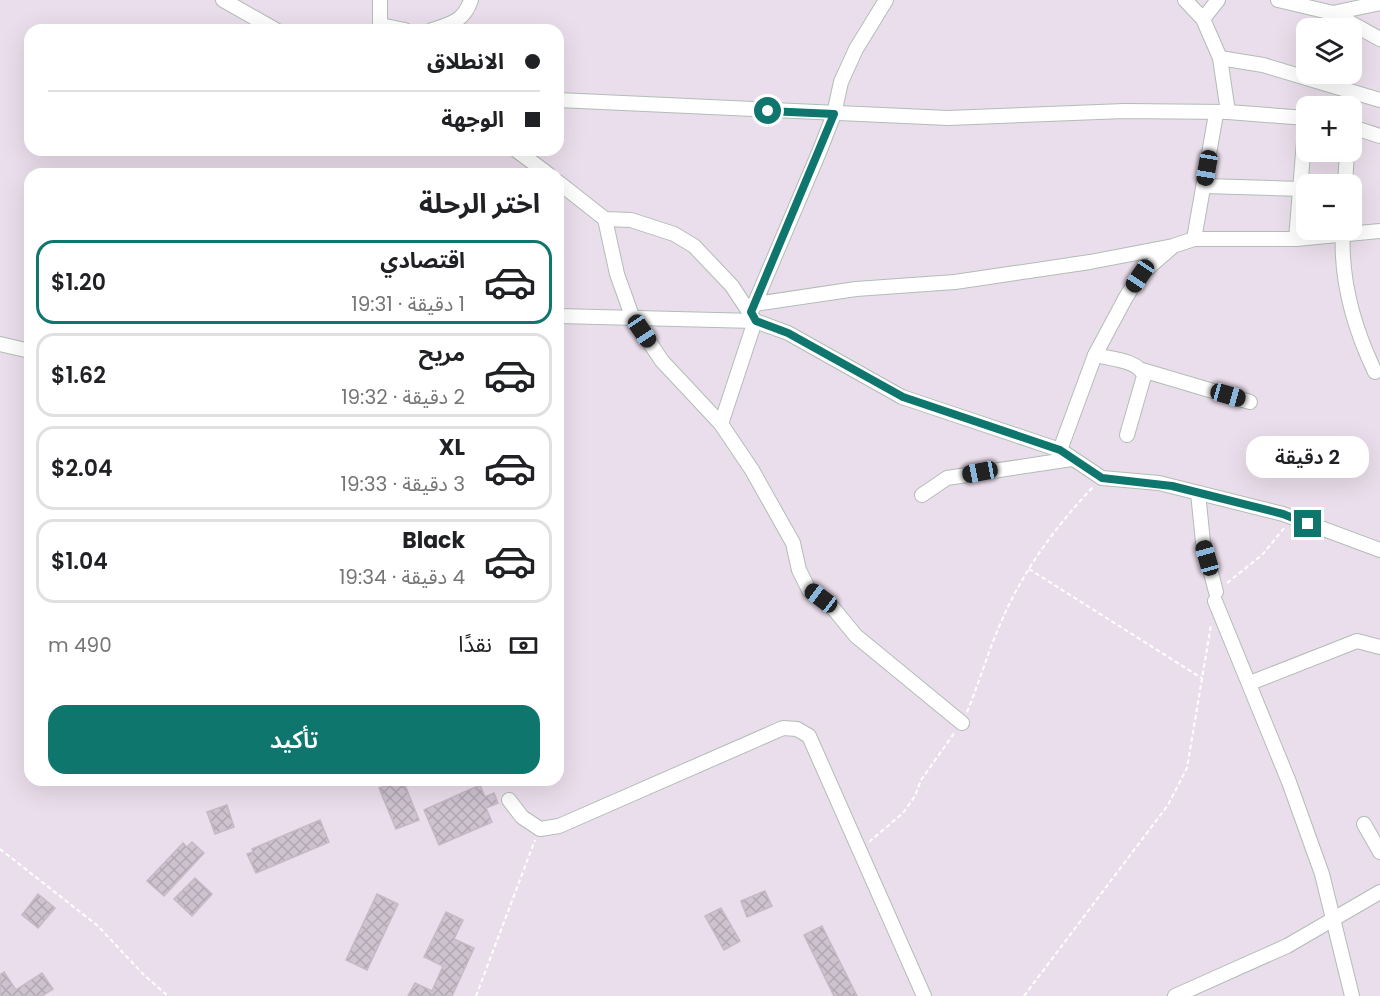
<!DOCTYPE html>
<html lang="ar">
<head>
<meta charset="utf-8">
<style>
	:root { --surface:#fff; --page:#f2f2f2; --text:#202124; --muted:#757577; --line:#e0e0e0; --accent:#0f766e }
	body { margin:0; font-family:Poppins,"Noto Sans Arabic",sans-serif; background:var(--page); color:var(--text); direction:rtl; height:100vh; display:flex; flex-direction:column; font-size:22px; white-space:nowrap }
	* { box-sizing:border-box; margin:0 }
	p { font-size:20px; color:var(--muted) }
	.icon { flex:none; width:33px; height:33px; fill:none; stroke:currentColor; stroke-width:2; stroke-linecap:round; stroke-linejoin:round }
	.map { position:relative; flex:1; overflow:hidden; direction:ltr }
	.panel { position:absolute; left:24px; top:168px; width:540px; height:618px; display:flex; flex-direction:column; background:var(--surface); border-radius:18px; box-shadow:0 6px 24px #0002; direction:rtl }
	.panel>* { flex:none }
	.top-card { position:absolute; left:24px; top:24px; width:540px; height:132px; border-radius:18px; box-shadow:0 6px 24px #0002; direction:rtl; display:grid; align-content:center; height:132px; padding:0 24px; background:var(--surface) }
	.fabs { position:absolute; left:1296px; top:18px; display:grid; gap:12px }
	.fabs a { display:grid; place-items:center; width:66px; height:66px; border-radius:12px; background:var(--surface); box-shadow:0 6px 24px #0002; font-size:30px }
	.end { position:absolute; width:27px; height:27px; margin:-14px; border:8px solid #0f766e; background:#fff; box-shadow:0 0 0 3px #fff }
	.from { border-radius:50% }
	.bubble { position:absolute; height:42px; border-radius:18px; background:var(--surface); box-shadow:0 6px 24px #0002; font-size:20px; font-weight:600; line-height:42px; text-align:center; direction:rtl }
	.car { position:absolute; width:18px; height:36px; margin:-18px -9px; border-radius:8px; box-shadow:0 0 4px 2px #0007; background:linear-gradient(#222 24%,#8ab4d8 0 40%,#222 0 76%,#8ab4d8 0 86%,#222 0) }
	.top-card b { display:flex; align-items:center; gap:21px; height:57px; font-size:22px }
	.top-card b+b { border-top:2px solid var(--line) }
	.top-card i { width:15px; height:15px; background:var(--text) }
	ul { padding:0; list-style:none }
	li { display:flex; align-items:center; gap:18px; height:84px; margin:0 12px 9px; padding:0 12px; border:3px solid var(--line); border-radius:18px }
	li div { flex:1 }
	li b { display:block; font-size:22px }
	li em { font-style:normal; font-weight:600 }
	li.active { border-color:var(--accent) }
	li>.icon { width:54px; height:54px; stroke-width:1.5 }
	h2 { padding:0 24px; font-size:27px; line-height:72px }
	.pay { display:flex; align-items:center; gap:15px; height:66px; padding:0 24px; font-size:22px }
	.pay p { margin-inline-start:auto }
	.primary-button { display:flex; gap:12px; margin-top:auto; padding:12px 24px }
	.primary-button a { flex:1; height:69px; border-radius:18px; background:var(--accent); color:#fff; font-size:24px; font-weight:600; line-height:69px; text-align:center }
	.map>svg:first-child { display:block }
	.building { fill:url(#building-cross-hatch); stroke:#c7b8c6; stroke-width:1.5 }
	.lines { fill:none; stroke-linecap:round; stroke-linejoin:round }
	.minor-casing { stroke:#b1bdb5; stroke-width:16 }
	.path { stroke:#fff; stroke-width:2; stroke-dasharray:4.5 3; stroke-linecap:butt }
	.minor { stroke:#fff; stroke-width:14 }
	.route { stroke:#0f766e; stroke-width:8 }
</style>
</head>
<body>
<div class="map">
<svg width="1380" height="996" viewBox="0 0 1380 996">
	<defs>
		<pattern id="building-cross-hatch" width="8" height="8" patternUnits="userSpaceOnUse" patternTransform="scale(1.5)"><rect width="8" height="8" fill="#cec2ce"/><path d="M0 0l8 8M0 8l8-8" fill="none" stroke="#b1a7b1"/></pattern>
	</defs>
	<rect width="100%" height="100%" fill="#ebdeec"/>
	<g class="building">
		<path d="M403 780 419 820 396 829 379 788Z"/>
		<path d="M480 785 485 797 494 793 498 803 486 808 492 822 439 845 424 810Z"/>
		<path d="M227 805 234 827 215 834 207 812Z"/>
		<path d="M320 820 329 842 256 873 247 854 253 852 252 849Z"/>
		<path d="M192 842 204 853 164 896 147 881 183 843 187 847Z"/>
		<path d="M195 878 212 894 192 916 174 899Z"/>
		<path d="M765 891 772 906 747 917 741 901Z"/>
		<path d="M38 894 55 908 38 928 22 915Z"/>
		<path d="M377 894 398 904 367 970 346 960Z"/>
		<path d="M721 908 740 941 724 950 705 916Z"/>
		<path d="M446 912 463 920 454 939 474 948 452 996H408L415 983 432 991 443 966 424 957Z"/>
		<path d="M822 926 857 996H834L804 935Z"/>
		<path d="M4 972 16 990 42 973 53 989 42 996H0V975Z"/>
	</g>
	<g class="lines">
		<g class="minor-casing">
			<g id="minor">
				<path d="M223 0 276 30"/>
				<path d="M1185 0 1203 19"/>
				<path d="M1218 0 1203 19 1220 58 1228 112"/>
				<path d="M1278 0 1333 13 1380 3"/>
				<path d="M1333 13 1380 39"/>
				<path d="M380 25 405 30"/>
				<path d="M380 30V0"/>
				<path d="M432 30C451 24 464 21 471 0"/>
				<path d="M1220 58 1263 65 1380 100"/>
				<path d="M558 100 948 118 1124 111 1228 112 1306 118"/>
				<path d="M1352 127 1380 136"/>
				<path d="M516 150 548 174"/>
				<path d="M558 182 605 219 631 220 674 234 694 246 732 286 755 321 721 424"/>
				<path d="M1345 184 1347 152"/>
				<path d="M1204 186 1301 189"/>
				<path d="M605 219 617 274 632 316 662 361 721 424 752 470 793 543 799 570 809 590 833 608 856 636 962 723"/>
				<path d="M1343 230C1340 279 1354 328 1375 372"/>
				<path d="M1194 239 1216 114"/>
				<path d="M1296 239 1306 117"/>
				<path d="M755 304 856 289 955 282 1090 262 1173 246 1194 239H1296L1380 231"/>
				<path d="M752 310 820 150 834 114 841 82 856 49 886 0"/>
				<path d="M558 316 755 321 788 333 902 397 1060 450 1102 478 1159 483 1283 514 1380 550"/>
				<path d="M0 344 30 351"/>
				<path d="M1095 355C1110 359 1139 360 1144 376L1127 435"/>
				<path d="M1142 370 1250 402"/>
				<path d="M1060 450 1095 355 1126 297 1140 275 1171 248"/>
				<path d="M1198 493 1203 542 1216 592"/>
				<path d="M922 495 947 478 1072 459"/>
				<path d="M1215 601 1289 782 1322 874 1352 996"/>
				<path d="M1250 683 1357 641 1380 647"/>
				<path d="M509 800 522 817 540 829 559 826 783 728 797 729 809 736 924 996"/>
				<path d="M1364 824 1380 852"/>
				<path d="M1175 996 1287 946 1380 892"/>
			</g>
		</g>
		<g class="path">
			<path d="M1029 569 1203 679"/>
			<path d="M1227 583 1262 555 1285 527"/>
			<path d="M967 712C979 683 988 652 1001 622 1023 571 1055 527 1093 487"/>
			<path d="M869 842 903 813 915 796 921 780 955 732"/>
			<path d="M0 849 98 926 143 974 168 996"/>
			<path d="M476 996 535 840"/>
			<path d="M1024 996 1168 805 1187 768 1211 625"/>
		</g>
		<use href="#minor" class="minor"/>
	</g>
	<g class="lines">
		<path class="route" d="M768 111 834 114 751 312 756 321 788 333 903 397 1060 450 1102 478 1172 486 1283 514 1308 524"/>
	</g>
</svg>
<div class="fabs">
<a><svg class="icon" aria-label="layers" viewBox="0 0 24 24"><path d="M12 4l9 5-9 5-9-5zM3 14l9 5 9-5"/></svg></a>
<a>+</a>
<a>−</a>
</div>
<i class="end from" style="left:768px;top:111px"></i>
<i class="end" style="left:1308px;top:524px"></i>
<div class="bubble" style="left:1246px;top:436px;width:123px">2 دقيقة</div>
<i class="car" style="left:1207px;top:168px;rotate:190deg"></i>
<i class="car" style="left:1140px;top:276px;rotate:214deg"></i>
<i class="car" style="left:642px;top:331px;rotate:146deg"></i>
<i class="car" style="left:1228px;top:395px;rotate:106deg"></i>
<i class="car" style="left:980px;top:472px;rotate:259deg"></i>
<i class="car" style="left:1207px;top:558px;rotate:344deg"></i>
<i class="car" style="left:821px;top:598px;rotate:307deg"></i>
<div class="top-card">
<b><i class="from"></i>الانطلاق</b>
<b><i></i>الوجهة</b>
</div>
<section class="panel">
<h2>اختر الرحلة</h2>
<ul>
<li class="active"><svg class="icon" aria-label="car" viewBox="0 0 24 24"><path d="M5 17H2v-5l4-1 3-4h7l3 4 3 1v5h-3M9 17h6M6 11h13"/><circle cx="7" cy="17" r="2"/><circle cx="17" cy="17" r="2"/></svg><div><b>اقتصادي</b><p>1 دقيقة · 19:31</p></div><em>$1.20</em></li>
<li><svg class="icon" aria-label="car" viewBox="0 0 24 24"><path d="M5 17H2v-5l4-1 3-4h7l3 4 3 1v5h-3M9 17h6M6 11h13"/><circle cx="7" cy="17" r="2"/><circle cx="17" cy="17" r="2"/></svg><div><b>مريح</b><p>2 دقيقة · 19:32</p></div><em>$1.62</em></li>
<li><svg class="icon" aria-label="car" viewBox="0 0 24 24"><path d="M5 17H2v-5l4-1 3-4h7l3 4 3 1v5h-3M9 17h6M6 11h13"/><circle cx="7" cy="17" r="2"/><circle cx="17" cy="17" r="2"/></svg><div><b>XL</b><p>3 دقيقة · 19:33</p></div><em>$2.04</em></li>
<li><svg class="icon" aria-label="car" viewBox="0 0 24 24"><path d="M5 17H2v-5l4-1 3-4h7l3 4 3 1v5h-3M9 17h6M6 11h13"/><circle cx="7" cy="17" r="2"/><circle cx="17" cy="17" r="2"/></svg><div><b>Black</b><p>4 دقيقة · 19:34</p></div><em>$1.04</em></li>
</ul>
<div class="pay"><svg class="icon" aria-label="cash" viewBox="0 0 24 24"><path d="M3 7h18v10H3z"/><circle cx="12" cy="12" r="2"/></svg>نقدًا<p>490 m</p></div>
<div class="primary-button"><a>تأكيد</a></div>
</section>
</div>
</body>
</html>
